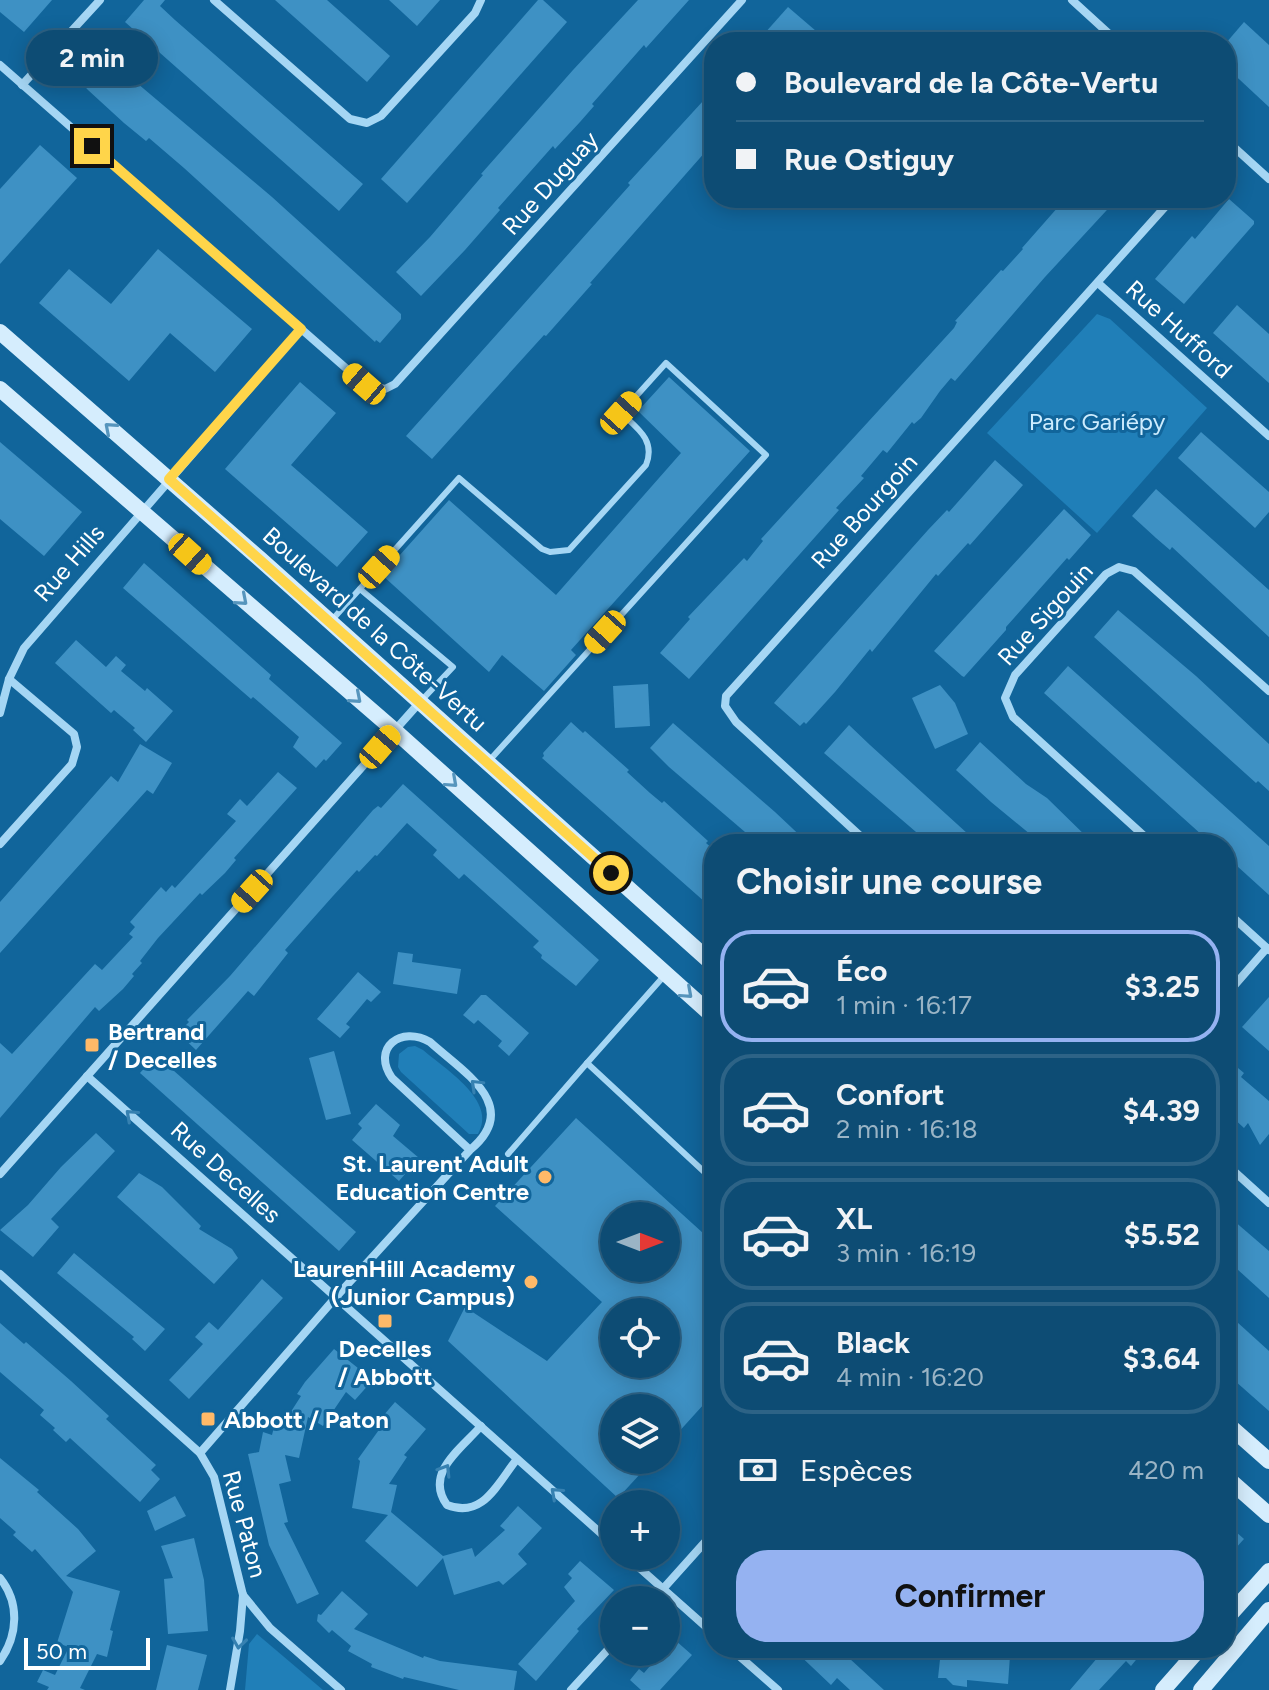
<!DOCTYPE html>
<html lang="fr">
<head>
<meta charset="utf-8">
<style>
	:root { --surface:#0d4c74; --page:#165379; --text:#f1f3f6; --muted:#9ab4c5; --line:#2d6386; --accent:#95b2f1 }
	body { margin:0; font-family:Figtree,sans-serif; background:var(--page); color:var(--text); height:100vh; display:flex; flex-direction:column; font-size:30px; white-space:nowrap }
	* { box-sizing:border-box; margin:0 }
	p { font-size:26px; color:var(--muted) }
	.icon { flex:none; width:44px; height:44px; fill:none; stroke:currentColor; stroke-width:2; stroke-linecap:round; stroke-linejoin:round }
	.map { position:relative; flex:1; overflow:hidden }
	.details { position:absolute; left:704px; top:834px; width:532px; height:824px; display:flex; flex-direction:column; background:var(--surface); border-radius:32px; box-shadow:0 4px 20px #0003,0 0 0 2px var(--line) }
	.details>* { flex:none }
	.top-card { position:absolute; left:704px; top:32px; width:532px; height:176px; border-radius:32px; box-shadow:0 4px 20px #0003,0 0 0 2px var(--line); display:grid; align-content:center; height:176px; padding:0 32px; background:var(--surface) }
	.needle { width:52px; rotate:90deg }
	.tools { position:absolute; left:600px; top:1202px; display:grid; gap:16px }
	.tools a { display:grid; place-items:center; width:80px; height:80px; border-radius:50%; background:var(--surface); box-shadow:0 4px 20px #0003,0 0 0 2px var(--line); font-size:40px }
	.scale { position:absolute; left:24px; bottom:20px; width:126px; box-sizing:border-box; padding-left:8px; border:4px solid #fff; border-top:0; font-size:22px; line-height:28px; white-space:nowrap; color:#fff; -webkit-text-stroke:6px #11659b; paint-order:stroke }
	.end { position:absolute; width:36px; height:36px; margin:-18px; border:10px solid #ffd54a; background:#111; box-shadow:0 0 0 4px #111 }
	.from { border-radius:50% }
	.bubble { position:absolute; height:56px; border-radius:28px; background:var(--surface); box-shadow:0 4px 20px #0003,0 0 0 2px var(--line); font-size:26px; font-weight:700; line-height:56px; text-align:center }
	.car { position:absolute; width:24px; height:48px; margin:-24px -12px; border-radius:10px; box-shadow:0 0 6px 2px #0007; background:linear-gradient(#f5c518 24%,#345 0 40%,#f5c518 0 76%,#345 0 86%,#f5c518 0) }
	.top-card b { display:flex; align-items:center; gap:28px; height:76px; font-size:30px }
	.top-card b+b { border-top:2px solid var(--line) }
	.top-card i { width:20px; height:20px; background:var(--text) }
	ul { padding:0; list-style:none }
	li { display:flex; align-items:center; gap:24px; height:112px; margin:0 16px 12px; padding:0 16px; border:4px solid var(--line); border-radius:32px }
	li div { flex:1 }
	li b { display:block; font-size:30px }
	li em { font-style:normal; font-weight:700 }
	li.current { border-color:var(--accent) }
	li>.icon { width:72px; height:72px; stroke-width:1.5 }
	h2 { padding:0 32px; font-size:36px; line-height:96px }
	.pay { display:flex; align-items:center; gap:20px; height:88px; padding:0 32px; font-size:30px }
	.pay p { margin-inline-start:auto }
	.primary-button { display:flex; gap:16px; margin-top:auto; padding:16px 32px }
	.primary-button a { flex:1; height:92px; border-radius:32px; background:var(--accent); color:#111; font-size:32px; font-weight:700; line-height:92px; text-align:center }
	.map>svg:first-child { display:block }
	.green { fill:#207fb8 }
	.building { fill:#3e91c4; fill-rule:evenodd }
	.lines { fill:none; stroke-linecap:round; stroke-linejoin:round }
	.lane { stroke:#a5d6f4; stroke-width:6 }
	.street { stroke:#a5d6f4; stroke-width:8 }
	.secondary { stroke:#d5edfd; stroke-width:16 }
	.oneway { stroke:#5695bd }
	.oneway2 { stroke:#3681b1 }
	.route { stroke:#ffd54a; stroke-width:10 }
	.poi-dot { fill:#ffb968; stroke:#11659b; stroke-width:3 }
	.labels { text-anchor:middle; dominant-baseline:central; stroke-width:6; stroke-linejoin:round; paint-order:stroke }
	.street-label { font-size:24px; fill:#fff; stroke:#11659b }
	.park-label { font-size:24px; fill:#cdecfe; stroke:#11659b }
	.poi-label { font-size:24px; font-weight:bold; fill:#fff; stroke:#11659b; text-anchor:start }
</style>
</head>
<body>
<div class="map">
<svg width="1269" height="1690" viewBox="0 0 1269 1690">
	<rect width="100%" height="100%" fill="#11659b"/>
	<g class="green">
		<path d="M1097 314 1110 319 1207 408 1097 533 987 433Z"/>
		<path d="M415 1046 423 1050C445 1069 498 1101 478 1134H469L401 1072 398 1067 399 1054 408 1047Z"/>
		<path d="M257 1634 323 1690H245L249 1644Z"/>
	</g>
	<g class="building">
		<path d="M0 0H52L24 32 0 12Z"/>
		<path d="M144 0H165L160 6 175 20 363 184 339 211 125 22Z"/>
		<path d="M275 0H327L390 56 367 82Z"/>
		<path d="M389 0H440L417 26Z"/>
		<path d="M538 0H543L567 22 407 203 381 179Z"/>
		<path d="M638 0H689L646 48 644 45 592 104 594 106 580 122 555 149 553 146 498 208 500 210 465 250 421 296 396 272 430 237 483 175 481 174 573 70Z"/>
		<path d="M788 7 816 31 806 42H757Z"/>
		<path d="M1244 22 1269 45V107L1226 67V43Z"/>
		<path d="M99 51 272 197 401 314V319L380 343 376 340 375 342 184 168 149 138 146 141 124 123 88 90 76 77Z"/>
		<path d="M714 89V142L590 283 592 284 546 336 544 335 432 459 406 436 630 185 628 183Z"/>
		<path d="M40 145 77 178 0 264V189Z"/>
		<path d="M1066 198H1118L1045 277 955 381 951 378 940 391 921 418 914 424 912 422 887 453 883 450 861 476 864 478 836 508 839 510 689 679 660 653 690 619 688 617 744 558 747 561 763 541 761 539 954 328 957 322 955 321 1001 270 1003 271 1023 249 1022 248Z"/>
		<path d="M1229 199 1254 221V224L1184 304 1155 279 1192 236 1195 239Z"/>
		<path d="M158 249 252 329 215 372 170 333 129 381 39 303 69 269 111 304Z"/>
		<path d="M1237 305 1269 334V383L1213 333Z"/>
		<path d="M669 377 750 451 571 650 576 655 544 691 502 655 489 672 382 575 449 500 556 595 681 453 638 411Z"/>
		<path d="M300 382 336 413 291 465 368 532 337 567 225 469Z"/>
		<path d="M1201 432 1269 492V512L1255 528 1178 458Z"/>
		<path d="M0 442 82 512 44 556 0 519Z"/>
		<path d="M995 460 1023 485 970 545 968 543 938 576 936 574 872 652 870 649 835 692 806 724 804 722 800 726 774 703 928 530 947 510 949 512Z"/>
		<path d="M1156 489 1269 590V637L1172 547 1170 550 1156 538 1132 516Z"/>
		<path d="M1064 509 1091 535 1069 560 1067 558 1006 627V630L964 677 962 676 934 651Z"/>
		<path d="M144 563 271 675 269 679 342 743 326 761 324 759 316 768 293 747 299 737 253 697 251 699 123 588Z"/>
		<path d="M1118 610 1196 676 1269 744V791L1258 781 1256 783 1094 637Z"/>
		<path d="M76 640 106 667 116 656 126 665 121 671 145 691 147 688 173 711 146 742 133 730 135 728 114 710 111 713 55 663Z"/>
		<path d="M1068 666 1269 846V895L1226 856V844H1212L1044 693Z"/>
		<path d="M648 684 650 726 615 728 613 686Z"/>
		<path d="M940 685 955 703 968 734 935 749 912 698Z"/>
		<path d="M571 722 583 733 585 731 629 770 627 772 650 793 662 803 664 801 708 841 706 843 714 850V910L542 758 544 756 543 753Z"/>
		<path d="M673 723 775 812 809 844H759L669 767 650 748Z"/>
		<path d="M849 725 870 745 979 844H930L824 753Z"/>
		<path d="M980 742 1026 784 1047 798 1094 844H1042L991 802 956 770Z"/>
		<path d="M140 744 172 763 153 794 147 790 0 953V902L111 776 118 782Z"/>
		<path d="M278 772 297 788 234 858 236 860 225 873 202 895 200 893 158 938 140 961 142 963 132 974 134 976 123 989 99 1011 95 1007 0 1118V1043L12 1054 95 964 102 970 133 937 129 934 135 927 130 922 161 887 166 892 172 885 175 888 236 821 227 814 240 799 247 806Z"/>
		<path d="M403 784 599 960 576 986 541 958 542 955 533 947 539 941 464 874 459 879 433 855 437 850 407 823 377 856 375 855 359 872 357 870 333 896 285 950 288 953 254 996 248 991 196 1050 178 1033 189 1022 187 1020 230 976 373 810 378 806 381 808Z"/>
		<path d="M398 952 413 954 412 962 461 969 457 994 393 984Z"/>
		<path d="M358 972 381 992 371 1002 367 999 357 1011 346 1024 350 1027 340 1038 317 1019Z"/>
		<path d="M481 995H486L529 1033 509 1056 498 1046 502 1041 478 1020 474 1024 463 1015Z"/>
		<path d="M1269 997V1051L1242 1027Z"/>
		<path d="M334 1051 351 1114 326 1120 309 1058Z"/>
		<path d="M156 1055 356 1232 339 1251 140 1073Z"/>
		<path d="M1226 1058 1244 1073 1241 1077 1269 1101V1134L1260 1145 1248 1123 1244 1128 1231 1116 1226 1114Z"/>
		<path d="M376 1104 400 1125 393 1136 419 1158 399 1181 352 1140 362 1128 358 1124Z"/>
		<path d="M576 1118 714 1243V1257L709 1268 714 1272V1393L666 1446V1408H614V1460H653L618 1498 448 1341 465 1307 547 1361 602 1302 495 1206ZM614 1216H666V1268H614ZM614 1312H666V1364H614Z"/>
		<path d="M96 1133 115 1151 51 1219 59 1227 33 1257 0 1230 28 1205 61 1167Z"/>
		<path d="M139 1173 162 1187 201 1226 199 1229 232 1249 238 1258 214 1284 117 1197Z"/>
		<path d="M1226 1214 1269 1251V1298L1226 1259Z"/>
		<path d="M74 1253 165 1329 145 1351 132 1339 134 1337 57 1273Z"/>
		<path d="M262 1279 283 1298 189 1399 169 1380 203 1344 195 1337 209 1322 218 1330Z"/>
		<path d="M1226 1312 1269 1351V1411L1226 1373Z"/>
		<path d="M0 1323 24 1344 26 1342 71 1381 109 1416 106 1419 156 1465 151 1470 160 1479 140 1502 70 1438 66 1442 53 1430 55 1428 40 1415 44 1410 0 1372Z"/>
		<path d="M334 1349 363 1372 361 1374 371 1382 355 1400 346 1392 323 1426 308 1417 299 1458 285 1455 291 1481 279 1484 288 1522 284 1523 319 1594 297 1604 269 1545 248 1454 259 1452 263 1432 272 1435 276 1419 285 1421 301 1396 297 1394 305 1382Z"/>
		<path d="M395 1402 426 1429 404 1455 407 1457 389 1484 397 1485 391 1512 423 1539 443 1556 472 1548 475 1557 505 1530 500 1526 518 1506 542 1528 518 1554 527 1564 503 1585 499 1581 454 1595 443 1558 417 1587 365 1541 388 1515 352 1508 360 1461 358 1459 381 1427 377 1423Z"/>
		<path d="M0 1458 39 1490 37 1492 78 1529 96 1551 66 1576 120 1591 110 1630 113 1631 107 1657 97 1654 80 1688 85 1690H47L49 1687 37 1682 43 1670 55 1675 69 1647 57 1643 73 1592 35 1549 32 1552 13 1535 16 1532 0 1518Z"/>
		<path d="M175 1496 186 1516 155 1531 147 1511Z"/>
		<path d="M1226 1523 1244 1539 1234 1550 1226 1543Z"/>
		<path d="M194 1538 204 1580 208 1631 168 1634 164 1579 173 1578 161 1546Z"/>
		<path d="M580 1561 614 1590 577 1629 579 1631 536 1681 518 1664 575 1601 564 1587 572 1578 568 1574Z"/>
		<path d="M342 1591 368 1614 354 1629 423 1658 424 1656 440 1661 517 1671 514 1690H459L404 1677 403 1679 371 1667 372 1664 348 1651 351 1646 332 1630 329 1633 317 1621 318 1614 321 1615Z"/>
		<path d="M666 1632 692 1655 660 1690H641L630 1680 639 1669 644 1673 662 1652H666Z"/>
		<path d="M167 1645 207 1655 198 1690H156Z"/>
		<path d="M792 1648H838L884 1690H850L837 1678 831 1685Z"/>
		<path d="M1077 1648H1138L1136 1651 1140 1655 1131 1666 1126 1661 1099 1690H1070L1098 1657Z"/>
		<path d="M941 1650 1010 1656 1008 1684 967 1680V1687L953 1685 946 1678H938Z"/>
	</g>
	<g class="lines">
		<g class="lane">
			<path d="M360 589 453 667 421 701"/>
			<path d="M332 620 459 478 542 549 550 552 569 550 646 465C656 440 637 428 621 413L666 363 766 455 488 762"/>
			<path d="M587 1063 664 976"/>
			<path d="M508 1154 587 1063 714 1181"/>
		</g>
		<g class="street">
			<path d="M214 0 350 119 367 123 381 116 475 13 481 0"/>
			<path d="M1072 0 1118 42"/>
			<path d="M0 65 364 384 385 389 395 384 742 0"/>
			<path d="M22 85 100 0"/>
			<path d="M1226 140 1269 179"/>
			<path d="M1098 283 1269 436"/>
			<path d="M0 713 9 679 24 648 301 329"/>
			<path d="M0 844 72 764 77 747 74 734 9 679"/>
			<path d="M869 844 736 722 725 706 726 696 1173 198"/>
			<path d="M1153 844 1013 717 1005 698 1015 675 1106 574 1119 567 1134 571 1269 691"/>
			<path d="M1226 911 1269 950"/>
			<path d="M1226 995 1267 948"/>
			<path d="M87 1076 614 1545"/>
			<path d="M1226 1164 1269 1203"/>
			<path d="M0 1174 420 702"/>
			<path d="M0 1274 200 1453 214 1477 243 1595 270 1628 341 1690"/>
			<path d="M481 1426C461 1449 424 1473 447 1505 483 1519 497 1484 517 1459"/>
			<path d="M200 1453 336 1297 470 1150C523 1106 463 1072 430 1042 401 1025 371 1048 392 1078L470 1150"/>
			<path d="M626 1556 714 1634"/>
			<path d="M0 1578C20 1603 18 1635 0 1661"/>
			<path d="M653 1600 714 1532"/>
			<path d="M730 1648 778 1690"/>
			<path d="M230 1690 240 1631 243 1595"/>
			<path d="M571 1690 614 1643"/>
		</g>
		<g class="secondary">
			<path d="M0 332 260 559 714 965"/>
			<path d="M0 389 394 730 714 1017"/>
			<path d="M1226 1423 1269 1461"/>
			<path d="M1226 1477 1269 1515"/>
			<path d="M1226 1619 1269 1571"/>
			<path d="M1163 1690 1200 1648"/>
			<path d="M1201 1690 1269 1610"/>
		</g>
	</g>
	<defs><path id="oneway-chevron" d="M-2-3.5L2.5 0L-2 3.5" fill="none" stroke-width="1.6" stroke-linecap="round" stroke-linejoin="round" transform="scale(2)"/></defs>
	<g class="oneway">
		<use href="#oneway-chevron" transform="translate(110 428) rotate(-139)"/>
		<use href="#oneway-chevron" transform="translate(242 600) rotate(41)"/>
		<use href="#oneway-chevron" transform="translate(356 698) rotate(41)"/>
		<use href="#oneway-chevron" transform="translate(452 782) rotate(42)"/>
		<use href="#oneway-chevron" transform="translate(687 993) rotate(42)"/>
	</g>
	<g class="oneway2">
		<use href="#oneway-chevron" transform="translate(476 1085) rotate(-136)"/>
		<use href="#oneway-chevron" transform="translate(131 1115) rotate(-138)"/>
		<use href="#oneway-chevron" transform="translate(445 1470) rotate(-58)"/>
		<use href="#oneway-chevron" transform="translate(556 1493) rotate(-138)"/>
		<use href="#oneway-chevron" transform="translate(239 1643) rotate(98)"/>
	</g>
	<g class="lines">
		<path class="route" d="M92 146 301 329 169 479 611 873"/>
	</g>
	<g class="poi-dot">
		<rect x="84" y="1037" width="16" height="16" rx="4"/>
		<circle cx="545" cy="1177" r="8"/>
		<circle cx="531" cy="1282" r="8"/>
		<rect x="377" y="1313" width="16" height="16" rx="4"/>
		<rect x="200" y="1411" width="16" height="16" rx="4"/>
	</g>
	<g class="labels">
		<g class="street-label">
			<text transform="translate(550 183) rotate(-48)">Rue Duguay</text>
			<text transform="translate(1179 329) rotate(42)">Rue Hufford</text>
			<text transform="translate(864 511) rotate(-48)">Rue Bourgoin</text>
			<text transform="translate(69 563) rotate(-49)">Rue Hills</text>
			<text transform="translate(1045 614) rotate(-48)">Rue Sigouin</text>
			<text transform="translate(375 629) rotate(42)">Boulevard de la Côte-Vertu</text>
			<text transform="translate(226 1172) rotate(42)">Rue Decelles</text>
			<text transform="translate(245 1524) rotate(75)">Rue Paton</text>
		</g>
		<g class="park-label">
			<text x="1097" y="421">Parc Gariépy</text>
		</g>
		<g class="poi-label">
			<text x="108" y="1031">Bertrand<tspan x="108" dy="28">/ Decelles</tspan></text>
			<text x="529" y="1163" text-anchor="end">St. Laurent Adult<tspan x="529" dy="28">Education Centre</tspan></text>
			<text x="515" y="1268" text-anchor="end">LaurenHill Academy<tspan x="515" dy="28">(Junior Campus)</tspan></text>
			<text x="385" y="1348" text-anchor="middle">Decelles<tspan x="385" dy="28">/ Abbott</tspan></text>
			<text x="224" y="1419">Abbott / Paton</text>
		</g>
	</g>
</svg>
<div class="tools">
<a><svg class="needle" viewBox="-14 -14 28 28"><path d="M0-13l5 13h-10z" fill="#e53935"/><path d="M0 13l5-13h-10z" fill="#9ab4c5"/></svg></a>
<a><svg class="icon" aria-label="locate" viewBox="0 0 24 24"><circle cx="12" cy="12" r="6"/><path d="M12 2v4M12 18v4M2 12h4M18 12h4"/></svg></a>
<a><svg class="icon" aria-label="layers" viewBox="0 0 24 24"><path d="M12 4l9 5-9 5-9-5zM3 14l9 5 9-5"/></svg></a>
<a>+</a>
<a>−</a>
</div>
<div class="scale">50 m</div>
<i class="end from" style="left:611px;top:873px"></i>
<i class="end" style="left:92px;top:146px"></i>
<div class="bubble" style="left:26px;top:30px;width:132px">2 min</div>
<i class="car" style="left:364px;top:384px;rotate:311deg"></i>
<i class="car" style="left:621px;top:413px;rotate:42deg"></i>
<i class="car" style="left:190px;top:554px;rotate:132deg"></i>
<i class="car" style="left:379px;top:567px;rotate:42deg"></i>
<i class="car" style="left:605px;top:632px;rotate:222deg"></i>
<i class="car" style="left:380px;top:747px;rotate:41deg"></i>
<i class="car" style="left:252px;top:891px;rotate:222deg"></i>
<div class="top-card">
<b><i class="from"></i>Boulevard de la Côte-Vertu</b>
<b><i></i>Rue Ostiguy</b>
</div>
<section class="details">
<h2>Choisir une course</h2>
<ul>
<li class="current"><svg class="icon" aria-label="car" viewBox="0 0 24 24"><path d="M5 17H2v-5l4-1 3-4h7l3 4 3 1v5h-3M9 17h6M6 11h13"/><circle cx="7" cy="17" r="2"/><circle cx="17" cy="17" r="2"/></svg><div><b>Éco</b><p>1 min · 16:17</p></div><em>$3.25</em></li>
<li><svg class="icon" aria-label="car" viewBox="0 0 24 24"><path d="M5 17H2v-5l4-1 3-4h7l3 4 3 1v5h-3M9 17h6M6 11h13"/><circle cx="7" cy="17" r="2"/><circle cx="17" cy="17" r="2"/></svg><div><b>Confort</b><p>2 min · 16:18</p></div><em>$4.39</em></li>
<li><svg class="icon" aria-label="car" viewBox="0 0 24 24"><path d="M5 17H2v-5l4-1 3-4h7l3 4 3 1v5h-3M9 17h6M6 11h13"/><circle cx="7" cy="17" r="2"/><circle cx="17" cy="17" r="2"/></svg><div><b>XL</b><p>3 min · 16:19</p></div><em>$5.52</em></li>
<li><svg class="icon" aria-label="car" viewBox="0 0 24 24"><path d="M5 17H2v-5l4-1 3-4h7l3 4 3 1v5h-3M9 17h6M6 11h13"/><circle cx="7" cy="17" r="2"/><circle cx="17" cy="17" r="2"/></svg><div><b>Black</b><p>4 min · 16:20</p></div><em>$3.64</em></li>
</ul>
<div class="pay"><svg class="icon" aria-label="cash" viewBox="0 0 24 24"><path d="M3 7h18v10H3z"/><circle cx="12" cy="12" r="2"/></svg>Espèces<p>420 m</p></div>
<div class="primary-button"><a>Confirmer</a></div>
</section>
</div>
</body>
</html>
